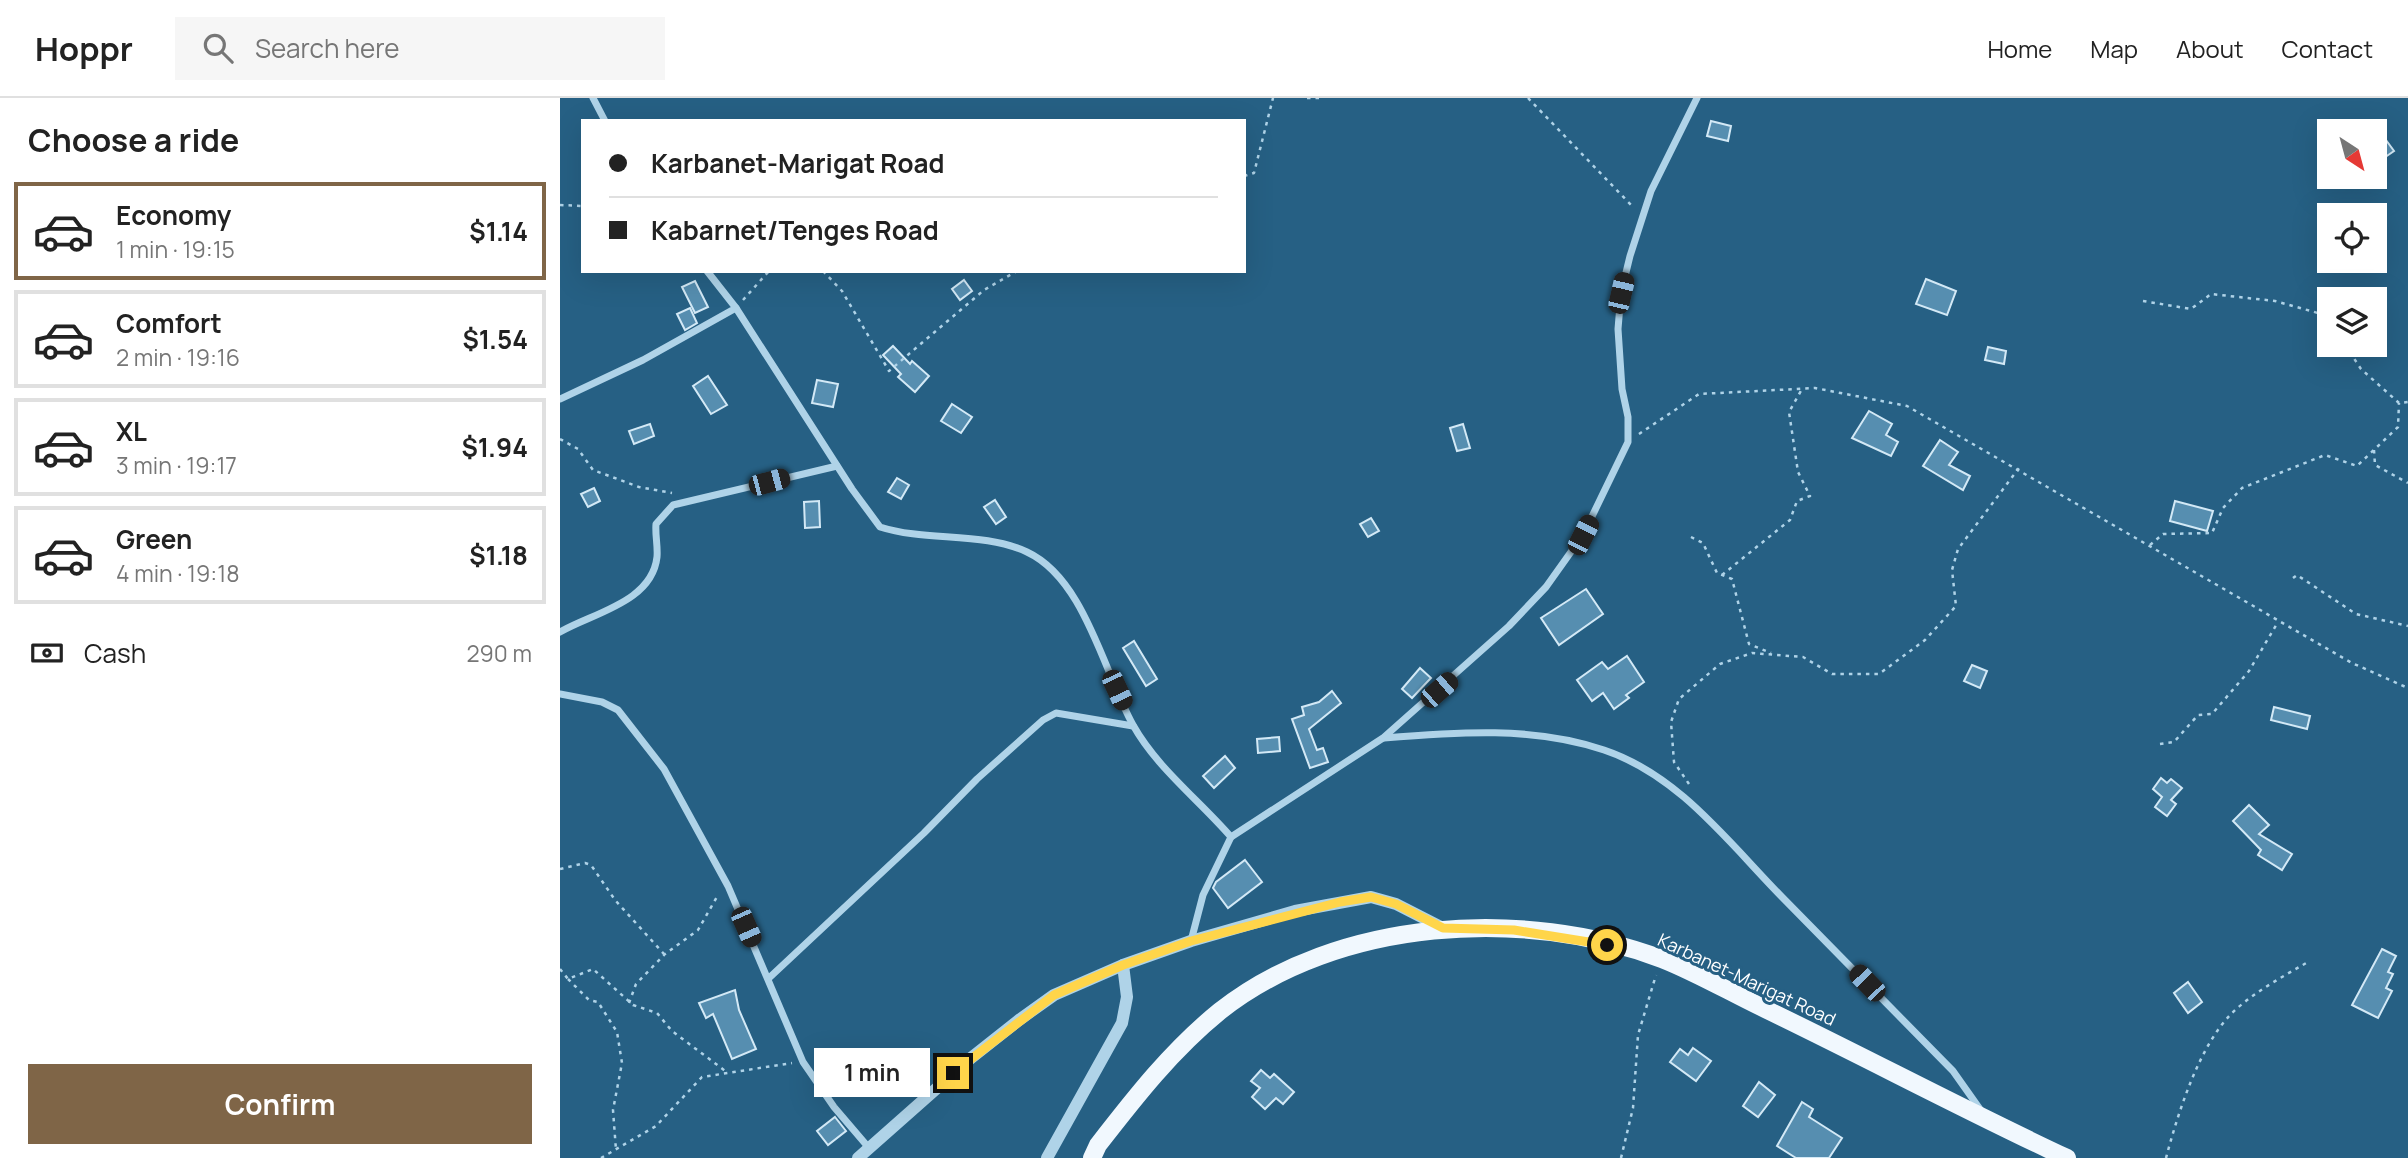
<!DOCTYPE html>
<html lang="en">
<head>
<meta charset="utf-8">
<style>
	:root { --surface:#fff; --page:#f6f6f6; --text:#222; --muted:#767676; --line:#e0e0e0; --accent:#7f6547 }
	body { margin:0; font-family:Manrope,sans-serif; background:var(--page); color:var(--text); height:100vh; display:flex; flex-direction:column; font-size:26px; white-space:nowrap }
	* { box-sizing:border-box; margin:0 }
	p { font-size:23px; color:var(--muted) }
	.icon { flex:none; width:38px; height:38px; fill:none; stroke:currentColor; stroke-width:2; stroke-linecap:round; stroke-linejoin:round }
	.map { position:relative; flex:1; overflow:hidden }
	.sheet { display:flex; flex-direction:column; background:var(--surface); width:560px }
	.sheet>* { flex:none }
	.hud { position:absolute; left:21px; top:21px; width:665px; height:154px; border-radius:0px; box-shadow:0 7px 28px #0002; display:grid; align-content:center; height:154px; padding:0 28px; background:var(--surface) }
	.needle { width:46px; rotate:144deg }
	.fabs { position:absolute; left:1757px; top:21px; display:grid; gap:14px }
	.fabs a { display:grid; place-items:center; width:70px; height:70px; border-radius:0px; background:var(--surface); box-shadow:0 7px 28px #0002; font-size:35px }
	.end { position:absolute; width:32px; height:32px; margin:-16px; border:9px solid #ffd54a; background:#111; box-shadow:0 0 0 4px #111 }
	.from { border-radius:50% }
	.bubble { position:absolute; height:49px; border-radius:0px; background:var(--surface); box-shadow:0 7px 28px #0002; font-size:23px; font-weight:700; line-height:49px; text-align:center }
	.car { position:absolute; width:21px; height:42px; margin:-21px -10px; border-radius:9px; box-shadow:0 0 5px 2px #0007; background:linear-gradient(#222 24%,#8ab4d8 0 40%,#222 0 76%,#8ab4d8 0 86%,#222 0) }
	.hud b { display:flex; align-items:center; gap:24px; height:66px; font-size:26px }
	.hud b+b { border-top:2px solid var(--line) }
	.hud i { width:18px; height:18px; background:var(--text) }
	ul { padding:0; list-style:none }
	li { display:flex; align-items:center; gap:21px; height:98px; margin:0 14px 10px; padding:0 14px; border:4px solid var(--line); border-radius:0px }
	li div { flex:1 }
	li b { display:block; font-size:26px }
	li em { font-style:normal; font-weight:700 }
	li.on { border-color:var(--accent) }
	li>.icon { width:63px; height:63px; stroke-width:1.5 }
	h2 { padding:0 28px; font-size:32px; line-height:84px }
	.pay { display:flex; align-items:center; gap:18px; height:77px; padding:0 28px; font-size:26px }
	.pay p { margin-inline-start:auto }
	.cta { display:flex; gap:14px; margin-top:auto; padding:14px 28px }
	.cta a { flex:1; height:80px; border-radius:0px; background:var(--accent); color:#fff; font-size:28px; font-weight:700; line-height:80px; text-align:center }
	header { display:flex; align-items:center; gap:42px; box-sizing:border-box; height:98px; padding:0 35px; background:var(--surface); border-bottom:2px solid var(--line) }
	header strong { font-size:33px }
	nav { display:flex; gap:38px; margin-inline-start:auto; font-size:24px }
	.search { width:490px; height:63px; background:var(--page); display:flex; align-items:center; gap:18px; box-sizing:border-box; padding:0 24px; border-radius:0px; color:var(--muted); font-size:26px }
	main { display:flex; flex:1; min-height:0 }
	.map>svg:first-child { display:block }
	.building { fill:#568eb0; stroke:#d3e9f6; stroke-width:2 }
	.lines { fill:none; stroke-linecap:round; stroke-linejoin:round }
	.path { stroke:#afd3e8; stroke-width:2.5; stroke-dasharray:3.5 5; stroke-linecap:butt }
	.minor { stroke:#afd3e8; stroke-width:7 }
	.tertiary { stroke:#afd3e8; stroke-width:12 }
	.primary { stroke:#f1f8fe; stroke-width:18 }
	.route { stroke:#ffd54a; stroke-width:9 }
	.labels { text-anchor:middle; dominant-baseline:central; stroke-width:6; stroke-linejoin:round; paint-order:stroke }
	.street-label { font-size:18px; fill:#fff; stroke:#266084 }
</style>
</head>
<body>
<header>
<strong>Hoppr</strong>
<div class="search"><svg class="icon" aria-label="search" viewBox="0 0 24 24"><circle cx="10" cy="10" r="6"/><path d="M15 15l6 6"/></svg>Search here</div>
<nav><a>Home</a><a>Map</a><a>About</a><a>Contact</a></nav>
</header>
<main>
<section class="sheet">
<h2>Choose a ride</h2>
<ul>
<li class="on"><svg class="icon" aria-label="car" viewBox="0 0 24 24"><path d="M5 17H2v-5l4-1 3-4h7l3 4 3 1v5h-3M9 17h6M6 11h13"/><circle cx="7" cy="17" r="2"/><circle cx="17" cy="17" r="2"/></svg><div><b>Economy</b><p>1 min · 19:15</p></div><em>$1.14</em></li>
<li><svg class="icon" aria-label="car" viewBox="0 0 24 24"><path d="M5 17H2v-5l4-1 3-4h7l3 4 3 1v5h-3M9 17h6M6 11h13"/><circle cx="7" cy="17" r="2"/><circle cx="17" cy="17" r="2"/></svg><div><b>Comfort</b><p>2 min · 19:16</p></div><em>$1.54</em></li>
<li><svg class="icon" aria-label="car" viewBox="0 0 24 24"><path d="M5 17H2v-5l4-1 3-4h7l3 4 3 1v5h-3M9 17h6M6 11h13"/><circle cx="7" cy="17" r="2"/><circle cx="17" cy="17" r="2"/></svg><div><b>XL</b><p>3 min · 19:17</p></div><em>$1.94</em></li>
<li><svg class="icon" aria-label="car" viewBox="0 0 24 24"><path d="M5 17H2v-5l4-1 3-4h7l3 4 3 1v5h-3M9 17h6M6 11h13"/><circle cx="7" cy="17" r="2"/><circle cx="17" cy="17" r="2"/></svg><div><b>Green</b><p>4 min · 19:18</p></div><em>$1.18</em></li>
</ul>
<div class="pay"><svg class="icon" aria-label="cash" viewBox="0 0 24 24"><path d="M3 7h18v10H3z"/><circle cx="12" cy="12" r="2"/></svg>Cash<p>290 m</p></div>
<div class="cta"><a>Confirm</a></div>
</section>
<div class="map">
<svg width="1848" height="1060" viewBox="0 0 1848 1060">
	<rect width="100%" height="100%" fill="#266084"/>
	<g class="building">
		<path d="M1151 23 1171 28 1168 43 1147 38Z"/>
		<path d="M1815 27 1834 53 1821 62 1815 54Z"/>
		<path d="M1366 181 1396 193 1387 217 1356 206Z"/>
		<path d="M404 182 412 193 400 202 392 191Z"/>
		<path d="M135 183 148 209 135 215 122 189Z"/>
		<path d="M130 210 137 225 125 232 117 216Z"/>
		<path d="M333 248 350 266 352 263 369 278 355 294 338 279 341 276 323 257Z"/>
		<path d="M1428 249 1446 253 1444 266 1425 262Z"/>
		<path d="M148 278 167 307 151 316 133 288Z"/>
		<path d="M257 282 278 286 273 309 252 305Z"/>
		<path d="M392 306 412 319 401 335 381 323Z"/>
		<path d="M1309 313 1332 326 1326 337 1338 344 1331 358 1292 340Z"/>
		<path d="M90 326 94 338 74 346 69 333Z"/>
		<path d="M903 326 910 350 897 353 890 330Z"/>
		<path d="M1380 342 1398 354 1389 367 1410 378 1403 392 1363 368Z"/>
		<path d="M337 380 349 387 341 401 328 394Z"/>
		<path d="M34 390 40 403 28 409 21 396Z"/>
		<path d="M435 402 446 419 436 426 424 409Z"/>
		<path d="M259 403 260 429 245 430 244 404Z"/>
		<path d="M1615 403 1653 413 1647 433 1610 423Z"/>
		<path d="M811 420 819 433 808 439 800 426Z"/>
		<path d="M1026 491 1043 516 999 547 981 520Z"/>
		<path d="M574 543 597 581 586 588 563 550Z"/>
		<path d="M1067 558 1084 584 1066 597 1069 600 1054 611 1043 595 1032 603 1017 582 1042 564 1048 571Z"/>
		<path d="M1412 567 1427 573 1420 590 1404 583Z"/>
		<path d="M860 570 871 580 852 600 842 591Z"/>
		<path d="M772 593 781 605 749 631 757 652 763 650 768 664 750 670 732 621 744 617 742 609 759 604Z"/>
		<path d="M1714 609 1750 618 1747 631 1711 622Z"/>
		<path d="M719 639 720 653 698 655 697 641Z"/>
		<path d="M665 658 675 670 654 690 643 678Z"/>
		<path d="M1601 680 1607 685 1611 681 1622 690 1611 702 1616 706 1607 718 1595 709 1602 699 1593 691Z"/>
		<path d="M1689 707 1709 727 1699 736 1732 756 1722 772 1698 757 1701 752 1673 723Z"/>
		<path d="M685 762 702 784 668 810 653 790 656 784Z"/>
		<path d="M1822 851 1836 858 1828 874 1833 876 1826 890 1832 893 1818 920 1792 907Z"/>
		<path d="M1628 884 1642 904 1628 915 1614 895Z"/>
		<path d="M175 892 179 912 196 951 172 961 153 916 146 920 139 905Z"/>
		<path d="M1133 950 1151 963 1136 983 1110 964 1120 951 1128 957Z"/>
		<path d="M701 972 710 980 714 976 734 994 723 1006 716 1000 705 1011 692 999 700 990 691 983Z"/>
		<path d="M1199 984 1215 997 1198 1019 1183 1008Z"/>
		<path d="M1242 1004 1253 1011 1249 1019 1282 1040 1269 1060H1236L1217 1048Z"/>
		<path d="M275 1019 286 1033 268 1047 257 1033Z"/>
	</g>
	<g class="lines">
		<g class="path">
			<path d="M747 0H762"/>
			<path d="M968 0 1074 110"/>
			<path d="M684 78 694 75 713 0"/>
			<path d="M0 107 23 108"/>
			<path d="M263 173 282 193 329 273 424 192 457 173"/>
			<path d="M183 202 209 173"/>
			<path d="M1583 203 1631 211 1651 196 1715 203 1765 217 1769 223"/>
			<path d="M1785 247 1801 271 1839 305 1848 304"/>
			<path d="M1079 336 1139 296 1255 290 1347 308 1792 565 1848 590"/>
			<path d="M0 341 18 351 33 372 79 389 112 395"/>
			<path d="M1814 352 1815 367 1848 385"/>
			<path d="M1131 439 1143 445 1157 475 1172 481 1189 546 1211 555"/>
			<path d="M1590 447 1603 436 1652 435 1663 410 1682 390 1765 357 1797 368 1838 329 1839 305"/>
			<path d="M1162 477 1230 422 1237 403 1250 398 1238 374 1229 314 1242 291"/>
			<path d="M1733 480 1737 477 1796 516 1848 528"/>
			<path d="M1600 646 1614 644 1638 617 1652 616 1689 573 1718 524"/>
			<path d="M1129 686 1114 664 1111 624 1119 601 1160 566 1192 555 1243 559 1272 576H1319L1365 542 1396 508 1392 472 1398 451 1459 370"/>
			<path d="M0 771 25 765 31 767 55 802 104 856"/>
			<path d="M0 871 8 881 33 871 73 907 97 915 112 933 168 975"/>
			<path d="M8 881 29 902 38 904 57 934 62 965 53 1012 56 1052"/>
			<path d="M69 905 76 886 105 856 138 832 158 797"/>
			<path d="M41 1060 96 1028 142 979 232 965"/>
			<path d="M1061 1060 1073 1010 1078 937 1096 877"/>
			<path d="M1606 1060C1618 1015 1639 948 1672 915 1694 894 1722 879 1748 864"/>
		</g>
		<g class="minor">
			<path d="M33 0 45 23"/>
			<path d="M176 210 292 391 320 429C367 444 422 433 467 454 525 481 544 575 573 627 597 670 639 702 671 739"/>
			<path d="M0 301 83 262 176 210 147 173"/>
			<path d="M0 534C33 515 92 504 97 459 98 448 95 437 96 426L113 407 277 368"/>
			<path d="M0 596 42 604 58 612 104 671 168 788 243 964 274 1009 309 1050"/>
			<path d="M824 640C897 634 974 628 1044 652 1119 677 1169 745 1222 799 1279 857 1336 915 1393 973L1422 1014"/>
			<path d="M631 843 643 797 671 739 823 640 949 528 986 489 1023 437 1068 344V319L1062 291 1058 231 1061 195 1070 158 1091 93 1137 0"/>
			<path d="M209 880 364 735 417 681 483 622 496 615 573 628"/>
		</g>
		<g class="tertiary">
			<path d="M298 1060 411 960 459 922 494 897 563 867 631 843 735 813 811 799 836 806 883 830"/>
			<path d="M487 1060 562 925 567 899 563 867"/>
		</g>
		<path class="primary" d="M532 1060 538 1047C576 998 612 952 660 913 778 820 964 809 1102 861 1135 874 1168 893 1201 909 1303 958 1404 1012 1507 1060"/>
	</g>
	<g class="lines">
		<path class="route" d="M393 975 494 897 563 867 631 843 780 804 811 799 836 806 883 830 954 832 1047 847"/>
	</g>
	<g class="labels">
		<g class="street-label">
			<text transform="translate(1187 881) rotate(25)">Karbanet-Marigat Road</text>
		</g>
	</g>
</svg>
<div class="fabs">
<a><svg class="needle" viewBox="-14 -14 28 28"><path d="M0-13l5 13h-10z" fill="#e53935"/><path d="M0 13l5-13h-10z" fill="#767676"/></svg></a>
<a><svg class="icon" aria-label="locate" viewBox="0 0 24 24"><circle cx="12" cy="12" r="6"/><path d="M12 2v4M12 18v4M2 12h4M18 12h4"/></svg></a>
<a><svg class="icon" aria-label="layers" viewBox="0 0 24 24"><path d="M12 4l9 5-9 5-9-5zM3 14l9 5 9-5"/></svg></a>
</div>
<i class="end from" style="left:1047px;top:847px"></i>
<i class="end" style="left:393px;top:975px"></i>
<div class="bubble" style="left:254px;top:950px;width:116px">1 min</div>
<i class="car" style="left:1061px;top:195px;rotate:13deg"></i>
<i class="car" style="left:209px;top:384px;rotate:75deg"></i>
<i class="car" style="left:1023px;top:437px;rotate:27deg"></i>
<i class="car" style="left:557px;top:592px;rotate:155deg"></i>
<i class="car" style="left:879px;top:592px;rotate:49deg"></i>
<i class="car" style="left:186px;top:829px;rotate:156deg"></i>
<i class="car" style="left:1307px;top:885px;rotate:316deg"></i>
<div class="hud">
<b><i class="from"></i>Karbanet-Marigat Road</b>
<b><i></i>Kabarnet/Tenges Road</b>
</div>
</div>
</main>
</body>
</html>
